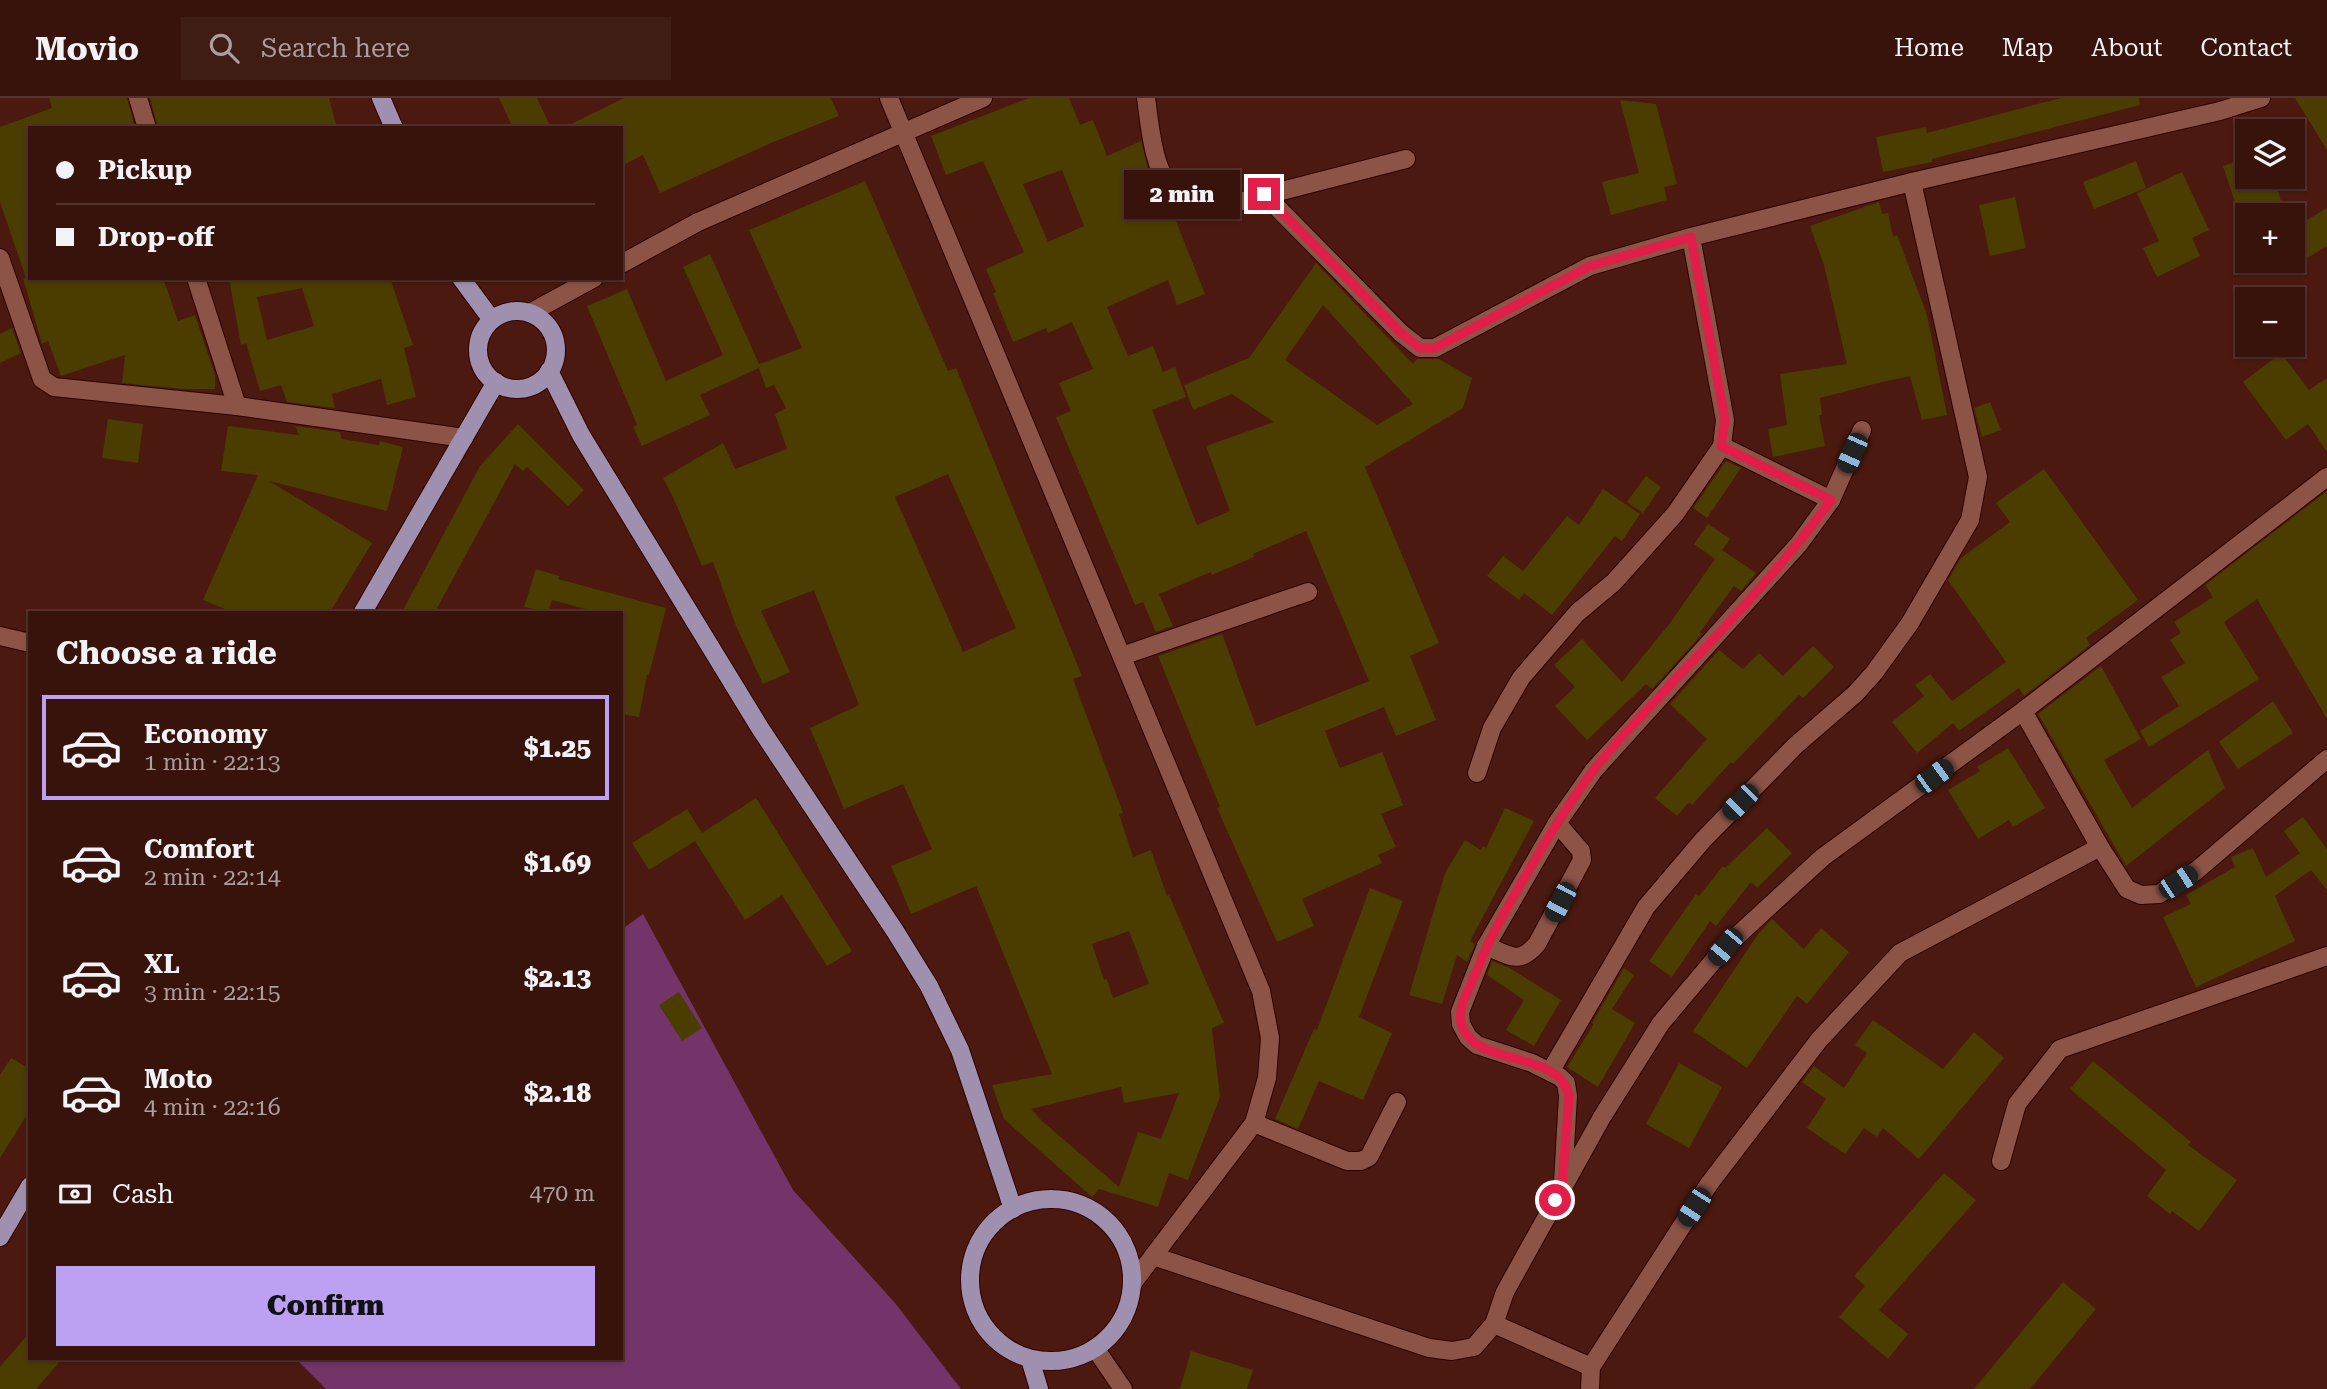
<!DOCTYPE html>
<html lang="en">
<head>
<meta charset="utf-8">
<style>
	:root { --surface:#38130b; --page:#3f1c14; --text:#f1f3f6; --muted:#ab9e9d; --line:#52322c; --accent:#bca0f2 }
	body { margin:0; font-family:"Roboto Serif",serif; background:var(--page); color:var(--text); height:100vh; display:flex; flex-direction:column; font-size:26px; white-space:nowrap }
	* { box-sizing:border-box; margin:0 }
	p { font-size:23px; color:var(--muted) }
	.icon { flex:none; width:38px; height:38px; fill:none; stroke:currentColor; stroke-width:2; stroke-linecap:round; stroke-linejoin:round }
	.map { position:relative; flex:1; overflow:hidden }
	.side { position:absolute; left:28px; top:513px; width:595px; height:749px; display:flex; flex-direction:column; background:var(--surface); border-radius:0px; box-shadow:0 2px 5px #0004,0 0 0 2px var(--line) }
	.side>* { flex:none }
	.banner { position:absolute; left:28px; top:28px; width:595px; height:154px; border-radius:0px; box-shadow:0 2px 5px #0004,0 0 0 2px var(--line); display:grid; align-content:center; height:154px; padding:0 28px; background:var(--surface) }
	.fabs { position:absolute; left:2235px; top:21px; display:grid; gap:14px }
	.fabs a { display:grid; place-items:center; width:70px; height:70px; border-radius:0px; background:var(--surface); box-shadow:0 2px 5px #0004,0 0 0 2px var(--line); font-size:35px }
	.end { position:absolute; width:32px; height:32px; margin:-16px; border:9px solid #e11d48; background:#fff; box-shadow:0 0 0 4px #fff }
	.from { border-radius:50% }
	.bubble { position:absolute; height:49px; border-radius:0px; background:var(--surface); box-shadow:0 2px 5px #0004,0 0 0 2px var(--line); font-size:23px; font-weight:800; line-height:49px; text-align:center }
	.car { position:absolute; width:21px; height:42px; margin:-21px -10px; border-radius:9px; box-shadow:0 0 5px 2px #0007; background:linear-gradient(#222 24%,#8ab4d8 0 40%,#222 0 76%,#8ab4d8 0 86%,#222 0) }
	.banner b { display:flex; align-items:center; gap:24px; height:66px; font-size:26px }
	.banner b+b { border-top:2px solid var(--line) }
	.banner i { width:18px; height:18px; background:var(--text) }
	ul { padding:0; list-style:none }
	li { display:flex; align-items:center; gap:21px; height:105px; margin:0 14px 10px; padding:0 14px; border:4px solid transparent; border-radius:0px }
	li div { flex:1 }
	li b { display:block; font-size:26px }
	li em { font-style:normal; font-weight:800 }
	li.on { border-color:var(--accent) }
	li>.icon { width:63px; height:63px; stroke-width:1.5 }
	h2 { padding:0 28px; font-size:32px; line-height:84px }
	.pay { display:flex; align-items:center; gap:18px; height:77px; padding:0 28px; font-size:26px }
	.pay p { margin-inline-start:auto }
	.action { display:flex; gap:14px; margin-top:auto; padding:14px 28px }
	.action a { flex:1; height:80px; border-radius:0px; background:var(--accent); color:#111; font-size:28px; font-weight:800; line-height:80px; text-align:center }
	header { display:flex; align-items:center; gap:42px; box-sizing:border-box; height:98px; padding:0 35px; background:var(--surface); border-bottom:2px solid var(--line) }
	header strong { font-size:33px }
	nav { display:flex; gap:38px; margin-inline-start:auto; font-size:24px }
	.search { width:490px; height:63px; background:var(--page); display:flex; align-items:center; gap:18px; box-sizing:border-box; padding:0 24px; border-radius:0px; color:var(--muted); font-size:26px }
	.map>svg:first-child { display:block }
	.green { fill:#733469 }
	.building { fill:#4b3c00; fill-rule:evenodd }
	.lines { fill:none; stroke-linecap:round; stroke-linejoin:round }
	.minor-casing { stroke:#2f0000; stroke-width:20 }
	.major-casing { stroke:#2f0000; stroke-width:20 }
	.minor { stroke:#8c5347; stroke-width:18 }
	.major { stroke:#9f90af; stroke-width:18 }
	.route { stroke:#e11d48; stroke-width:9 }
</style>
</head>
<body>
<header>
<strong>Movio</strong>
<div class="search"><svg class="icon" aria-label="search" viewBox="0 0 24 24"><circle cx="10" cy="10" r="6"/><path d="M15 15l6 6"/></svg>Search here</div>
<nav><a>Home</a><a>Map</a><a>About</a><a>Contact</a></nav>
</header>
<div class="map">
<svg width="2327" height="1291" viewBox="0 0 2327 1291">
	<rect width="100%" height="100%" fill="#4b190f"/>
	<path class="green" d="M643 816 793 1092 895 1205 961 1291H326L295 1260H621V832Z"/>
	<g class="building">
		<path d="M49 0H127L135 30H30V180H163L178 223 195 217 215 277V291H184L122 285 125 257 61 278 48 243 42 246 23 180H26L0 104V29L52 10Z"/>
		<path d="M150 0H329L337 30H158Z"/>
		<path d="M499 0H537L551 30H513Z"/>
		<path d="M624 0H831L839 18 771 45 660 95 643 57 621 68V30H563Z"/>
		<path d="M1029 0H1069L1080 27 1093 22 1107 58 1141 43 1149 75 1155 86 1165 96 1205 196 1177 207 1168 182 1107 209 1128 258 1153 248 1163 274 1175 269 1186 299 1152 312 1197 427 1230 413 1206 348 1274 324 1232 296 1193 312 1184 287 1249 260 1316 165 1413 266 1417 261H1439L1472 280 1463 310 1365 369 1439 545 1410 558 1436 622 1396 638 1384 609 1325 633 1340 670 1382 654 1403 707 1381 716 1396 749 1378 757 1382 765 1302 801 1314 828 1277 844 1217 710 1220 709 1158 558 1222 536 1256 628 1369 583 1306 433 1253 456 1254 459 1212 477 1211 474 1159 496 1173 528 1156 534 1143 504 1135 507 1056 319 1071 313 1059 285 1093 271 1072 224 1048 235 1046 230 1013 244 993 195 996 194 986 171 1024 154 983 63 946 77 931 38ZM1062 72 1084 128 1048 144 1023 86ZM1323 207 1413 306 1377 327 1285 262Z"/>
		<path d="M2061 0H2139L2140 7 1932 61V64L1883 74 1876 39 1926 29 1927 35Z"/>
		<path d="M2295 0H2327V52Z"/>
		<path d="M1620 2 1656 6 1677 86 1664 89 1667 102 1611 117 1602 84 1639 75Z"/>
		<path d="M2247 60V79H2274L2285 117H2256L2253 106 2247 108V128L2243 129 2223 68Z"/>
		<path d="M2136 63 2146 90 2094 111 2083 84Z"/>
		<path d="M2182 74 2209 132 2192 140 2200 158 2157 179 2143 150 2159 143 2137 95Z"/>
		<path d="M865 83 948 273 956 270 1082 578 1073 581 1123 715 1119 716 1133 759 1151 752 1167 798 1169 797 1224 925 1212 930 1220 999 1188 1082 1169 1075 1158 1109 1099 1091 1092 1099 1004 1021 992 987 1052 976 976 788 911 816 891 768 932 751 903 686 844 711 810 630 859 607 814 492 761 513 790 574 763 586 736 528 713 464 702 468 673 399 663 380 723 345 735 371 787 351 775 316 786 310 774 287 766 290 759 270 700 297 710 317 642 348 633 329 637 327 587 208 627 191 666 283 723 257 683 169 710 156 759 266 802 250 749 132ZM948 376 1016 530 963 554 895 399ZM1129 833 1149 886 1113 900 1107 881 1104 882 1092 846ZM1121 989 1124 1005 1179 995 1161 1041 1138 1034 1119 1089 1042 1023 1031 1011Z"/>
		<path d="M2015 99 2026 150 1990 158 1979 107Z"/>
		<path d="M1879 104 1882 116 1888 115 1893 139 1897 137 1927 217 1947 317 1922 322 1910 278 1878 285 1820 300 1822 317H1819L1825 348 1773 359 1768 331 1787 327 1780 276 1847 266 1824 167 1810 128Z"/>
		<path d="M2327 110V148L2301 164 2292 151V131Z"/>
		<path d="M229 180H390L413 247 404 250 416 299 387 307 381 281 332 296 335 310 287 304 281 287 260 293 246 245 241 247ZM302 190 314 228 267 242 257 199Z"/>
		<path d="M12 230 21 255 0 265V236Z"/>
		<path d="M2281 255 2309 292 2327 280V354L2308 326 2286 342 2243 284Z"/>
		<path d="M1990 304 2001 332 1982 339 1974 310Z"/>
		<path d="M108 321 143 326 138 365 102 360Z"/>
		<path d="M518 326 584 392 568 408 527 369 523 373 515 366 435 514H402L480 368Z"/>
		<path d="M228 328 299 337 295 328 340 334 342 341 379 347 380 343 403 349 387 413 269 383 372 445 330 514H232L203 502 258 377 221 373Z"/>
		<path d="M1726 363 1741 370 1707 420 1693 410Z"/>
		<path d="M2044 371 2138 502 2086 540 2090 547 2024 598 2019 590 1959 633 1953 625 1917 655 1892 624 1924 598 1915 587 1930 576 1952 603 2006 564 1948 482 1961 460 2010 424 1996 405Z"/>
		<path d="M1646 378 1661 389 1643 415 1627 404Z"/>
		<path d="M1603 391 1640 416 1622 443 1615 438 1552 517 1524 495 1519 502 1487 478 1503 458 1523 473 1567 418 1579 427Z"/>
		<path d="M2327 393V621L2257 501 2224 524 2259 581 2149 649 2140 633 2179 608 2161 579 2185 565 2170 542 2181 535 2174 524 2213 499 2205 487Z"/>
		<path d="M1708 426 1730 441 1722 452 1756 475 1741 493 1734 488 1700 534 1702 536 1652 591 1646 586 1587 642 1555 608 1575 589 1554 567 1582 541 1622 584 1670 525 1715 461 1694 446Z"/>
		<path d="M536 471 559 478 558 481 666 510 649 577H647L639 619 621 616V514H597L552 502 548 514 524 509Z"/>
		<path d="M1813 548 1834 569 1803 600 1799 597 1733 666 1731 664 1692 707 1689 704 1677 718 1655 700 1707 641 1670 606 1719 552 1743 571 1759 555 1783 578Z"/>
		<path d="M2101 568 2141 641 2104 662 2132 710 2208 652 2225 690 2126 768 2038 616Z"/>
		<path d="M2273 603 2293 635 2238 671 2219 644Z"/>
		<path d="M2008 650 2045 710 2013 729 2009 722 1978 741 1948 692 1980 673 1977 669Z"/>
		<path d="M756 700 852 853 827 868 782 797 745 822 695 743 649 772 632 745 687 711 702 735Z"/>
		<path d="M1505 710 1534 723 1470 843 1475 846 1467 864 1457 857 1442 906 1409 897 1445 775 1465 742 1481 752 1483 748 1486 750Z"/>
		<path d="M2303 719 2327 751V792L2311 772 2275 798 2295 843 2196 889 2163 819 2191 806 2186 797 2235 769 2231 759 2253 750 2266 779 2300 755 2284 733Z"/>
		<path d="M1767 730 1792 755 1757 790 1751 784 1716 828 1710 823 1672 879 1649 863 1696 796 1699 798 1723 768 1725 770Z"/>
		<path d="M1370 790 1403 803 1359 919 1392 935 1363 1002 1319 983 1298 1031 1275 1021 1314 931 1317 932Z"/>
		<path d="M1772 821 1804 851 1821 830 1849 854 1807 906 1797 898 1747 970 1693 933 1759 835Z"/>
		<path d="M1492 863 1508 869 1561 902 1534 948 1506 932 1524 902 1487 877Z"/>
		<path d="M1624 870 1634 877 1612 911 1635 925 1598 989 1567 969 1594 926 1592 925Z"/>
		<path d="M679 894 702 930 682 943 659 907Z"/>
		<path d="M1873 922 1943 971 1974 934 2004 960 1919 1061 1883 1030 1877 1039 1864 1030 1845 1056 1807 1030 1826 1001 1802 984 1814 968 1844 990 1867 955 1855 947Z"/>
		<path d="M11 960 30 971V1012L0 1060V977Z"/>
		<path d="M2093 963 2191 1044 2188 1047 2237 1082 2199 1133 2172 1113 2170 1116 2147 1098 2166 1072 2070 991Z"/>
		<path d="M1679 965 1722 989 1689 1050 1646 1026Z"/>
		<path d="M1944 1075 1976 1102 1879 1212 1908 1236 1888 1261 1839 1219 1865 1188 1854 1178Z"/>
		<path d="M2063 1184 2096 1211 2030 1291H1974Z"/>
		<path d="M30 1234V1260H63L36 1291H0V1269Z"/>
		<path d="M1191 1253 1253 1272 1247 1291H1180Z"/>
	</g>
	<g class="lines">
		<g class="minor-casing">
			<g id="minor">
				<path d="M138 0 147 30"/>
				<path d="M889 0 1261 893 1270 940 1267 980 1254 1025 1132 1186"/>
				<path d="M1146 0C1149 21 1153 72 1170 86 1181 95 1197 101 1209 109L1216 110 1406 61"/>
				<path d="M1264 96 1401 235 1420 250H1435L1590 168 1691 139 1912 84 2220 13 2261 0"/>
				<path d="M0 160 42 281 54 289 237 308 464 340"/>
				<path d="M621 166 698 124 983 0"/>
				<path d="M196 180 237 308"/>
				<path d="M530 215 594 180"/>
				<path d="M1722 348 1831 402"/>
				<path d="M0 538 30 545"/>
				<path d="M1122 558 1308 494"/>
				<path d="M2023 613 2100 749 2127 791 2141 797 2159 796 2196 773 2327 661"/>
				<path d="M1477 675 1492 630 1521 580 1577 515 1614 484 1675 416 1722 348 1725 322 1691 139"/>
				<path d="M1486 848C1510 857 1518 868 1537 846L1582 762 1581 753 1557 725"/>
				<path d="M1550 974 1646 809 1703 742 1796 647 1855 596 1874 575 1910 525 1970 422 1978 379 1912 84"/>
				<path d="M1254 1025 1347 1063H1361L1369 1059 1397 1004"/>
				<path d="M2001 1063 2017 1006 2060 951 2327 858"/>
				<path d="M1563 1084 1568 998 1566 985 1560 979 1532 965 1477 947 1468 939 1461 926 1460 914 1486 848 1557 725 1594 672 1799 446 1831 402 1862 332"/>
				<path d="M1153 1158 1429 1250 1452 1253 1474 1249 1494 1226 1505 1194 1602 1019 1661 925 1725 849 1823 759 2023 613 2327 379"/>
				<path d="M1494 1226 1591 1269 1590 1291"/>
				<path d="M1095 1250 1123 1291"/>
				<path d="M1591 1269 1709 1086 1819 942 1900 855 2100 749"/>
			</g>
		</g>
		<g class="major-casing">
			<g id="major">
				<path d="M381 0 394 30"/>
				<path d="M461 180 492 222"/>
				<circle cx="517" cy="252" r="39"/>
				<path d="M549 273 581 337 760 630 895 833 929 888 960 952 1013 1111"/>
				<path d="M363 514 496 284"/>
				<circle cx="1051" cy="1182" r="81"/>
				<path d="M0 1139 30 1088"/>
				<path d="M1030 1261 1039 1291"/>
			</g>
		</g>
		<use href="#minor" class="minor"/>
		<use href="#major" class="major"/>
	</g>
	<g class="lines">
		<path class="route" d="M1264 96 1401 235 1420 250H1435L1590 168 1691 139 1725 322 1721 348 1831 402C1783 468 1727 527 1671 586 1645 615 1616 642 1593 673 1564 711 1540 753 1516 794 1502 819 1488 843 1478 870 1472 886 1457 908 1461 925 1473 971 1559 950 1569 998L1562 1088 1555 1102"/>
	</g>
</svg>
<div class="fabs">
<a><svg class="icon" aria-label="layers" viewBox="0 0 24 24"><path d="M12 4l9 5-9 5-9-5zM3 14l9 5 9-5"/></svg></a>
<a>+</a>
<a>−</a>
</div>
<i class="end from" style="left:1555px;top:1102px"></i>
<i class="end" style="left:1264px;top:96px"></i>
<div class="bubble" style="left:1124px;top:72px;width:116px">2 min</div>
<i class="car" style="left:1852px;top:355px;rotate:204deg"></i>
<i class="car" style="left:1934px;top:678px;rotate:54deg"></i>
<i class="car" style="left:1740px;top:704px;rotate:225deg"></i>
<i class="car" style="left:2178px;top:784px;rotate:57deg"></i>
<i class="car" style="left:1560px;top:804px;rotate:208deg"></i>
<i class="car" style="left:1725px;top:849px;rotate:220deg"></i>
<i class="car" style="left:1694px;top:1109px;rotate:213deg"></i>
<div class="banner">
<b><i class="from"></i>Pickup</b>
<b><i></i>Drop-off</b>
</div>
<section class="side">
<h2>Choose a ride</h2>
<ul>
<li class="on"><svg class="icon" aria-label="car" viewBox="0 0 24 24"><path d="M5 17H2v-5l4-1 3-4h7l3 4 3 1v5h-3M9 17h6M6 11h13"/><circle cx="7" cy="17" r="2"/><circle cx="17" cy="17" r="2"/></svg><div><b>Economy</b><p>1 min · 22:13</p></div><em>$1.25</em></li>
<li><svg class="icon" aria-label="car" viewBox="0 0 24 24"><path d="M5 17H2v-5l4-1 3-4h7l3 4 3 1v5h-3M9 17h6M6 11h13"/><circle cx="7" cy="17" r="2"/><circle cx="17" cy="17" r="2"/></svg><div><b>Comfort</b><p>2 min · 22:14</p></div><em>$1.69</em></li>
<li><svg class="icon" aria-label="car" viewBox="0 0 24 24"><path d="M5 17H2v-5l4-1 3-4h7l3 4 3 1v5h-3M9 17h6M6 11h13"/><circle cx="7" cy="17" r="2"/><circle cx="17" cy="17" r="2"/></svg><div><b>XL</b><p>3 min · 22:15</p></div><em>$2.13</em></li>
<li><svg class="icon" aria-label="car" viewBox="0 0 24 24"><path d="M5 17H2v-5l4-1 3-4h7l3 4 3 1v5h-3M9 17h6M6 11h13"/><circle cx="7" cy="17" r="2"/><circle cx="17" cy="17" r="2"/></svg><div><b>Moto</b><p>4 min · 22:16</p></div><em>$2.18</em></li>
</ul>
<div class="pay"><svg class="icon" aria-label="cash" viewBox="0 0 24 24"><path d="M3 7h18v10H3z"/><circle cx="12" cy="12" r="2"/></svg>Cash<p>470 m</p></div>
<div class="action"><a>Confirm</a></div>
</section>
</div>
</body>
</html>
